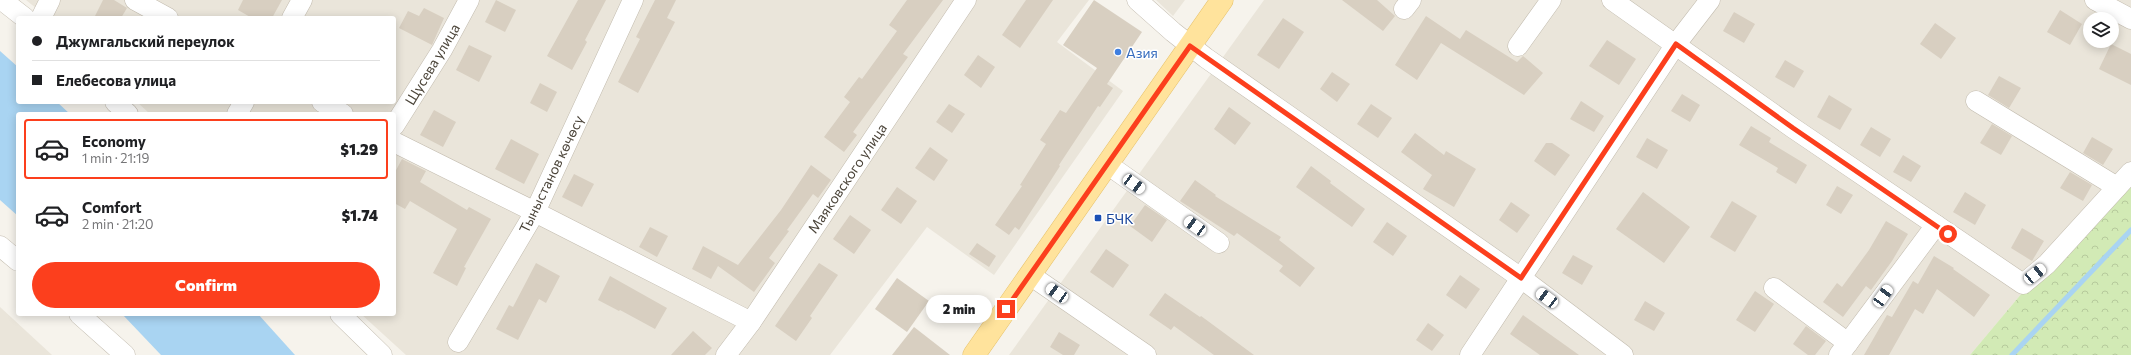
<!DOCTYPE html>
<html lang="en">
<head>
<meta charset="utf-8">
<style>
	:root { --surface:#fff; --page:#f2f2f2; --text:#202124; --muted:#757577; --line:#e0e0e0; --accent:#fc3f1d }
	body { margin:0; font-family:Commissioner,sans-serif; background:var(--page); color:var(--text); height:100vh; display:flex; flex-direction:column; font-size:15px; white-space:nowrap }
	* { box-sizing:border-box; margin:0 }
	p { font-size:13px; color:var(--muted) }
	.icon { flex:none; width:22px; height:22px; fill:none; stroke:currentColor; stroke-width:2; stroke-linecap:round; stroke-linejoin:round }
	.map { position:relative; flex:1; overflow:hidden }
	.details { position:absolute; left:16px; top:112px; width:380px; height:204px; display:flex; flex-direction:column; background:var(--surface); border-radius:4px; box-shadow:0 2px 10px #0003 }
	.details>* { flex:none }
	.guide { position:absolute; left:16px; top:16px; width:380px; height:88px; border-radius:4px; box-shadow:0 2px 10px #0003; display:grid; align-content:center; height:88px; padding:0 16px; background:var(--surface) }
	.controls { position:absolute; left:2083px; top:12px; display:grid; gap:8px }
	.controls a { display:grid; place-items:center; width:36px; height:36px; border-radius:50%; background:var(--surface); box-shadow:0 2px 10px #0003; font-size:20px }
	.end { position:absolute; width:18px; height:18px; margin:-9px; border:5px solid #fc3f1d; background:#fff; box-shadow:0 0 0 2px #fff }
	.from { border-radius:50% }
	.bubble { position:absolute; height:28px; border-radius:14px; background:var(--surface); box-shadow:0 2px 10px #0003; font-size:13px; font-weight:800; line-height:28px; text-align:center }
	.car { position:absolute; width:12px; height:24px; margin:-12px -6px; border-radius:5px; box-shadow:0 0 3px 1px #0007; background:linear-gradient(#fff 24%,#345 0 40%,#fff 0 76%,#345 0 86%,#fff 0) }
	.guide b { display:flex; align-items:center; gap:14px; height:38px; font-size:15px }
	.guide b+b { border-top:1px solid var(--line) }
	.guide i { width:10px; height:10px; background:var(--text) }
	ul { padding:7px 0 0; list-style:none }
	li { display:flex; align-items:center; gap:12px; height:60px; margin:0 8px 6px; padding:0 8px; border:2px solid transparent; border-radius:4px }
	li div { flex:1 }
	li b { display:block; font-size:15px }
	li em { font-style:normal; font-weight:800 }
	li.current { border-color:var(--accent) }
	li>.icon { width:36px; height:36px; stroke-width:1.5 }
	.cta { display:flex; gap:8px; margin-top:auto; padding:8px 16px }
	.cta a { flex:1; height:46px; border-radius:24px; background:var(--accent); color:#fff; font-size:16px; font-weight:800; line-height:46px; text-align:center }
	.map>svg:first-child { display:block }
	.residential { fill:#eae5da; fill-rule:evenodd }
	.park { fill:url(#park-crowns) }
	.water { fill:#a9d4f2 }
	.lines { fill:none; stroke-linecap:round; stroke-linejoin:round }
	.stream { stroke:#a9d4f2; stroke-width:5 }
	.building { fill:#d8cfc1 }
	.minor-casing { stroke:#c2bbae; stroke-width:21 }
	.primary-casing { stroke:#e6c16a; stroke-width:23 }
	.minor { stroke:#fff; stroke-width:20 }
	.primary { stroke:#ffe39c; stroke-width:22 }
	.route { stroke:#fc3f1d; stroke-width:5 }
	.shop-dot { fill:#3f7fe0; stroke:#fff; stroke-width:1.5 }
	.transit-dot { fill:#1a4fb4; stroke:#fff; stroke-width:1.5 }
	.labels { text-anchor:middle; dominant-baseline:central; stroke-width:3; stroke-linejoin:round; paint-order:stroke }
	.shop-label { font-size:14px; fill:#366cbe; stroke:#fff; text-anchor:start }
	.street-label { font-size:14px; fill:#4b4439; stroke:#fff }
	.transit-label { font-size:14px; fill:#164399; stroke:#fff; text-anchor:start }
</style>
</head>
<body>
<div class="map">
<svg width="2131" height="355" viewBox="0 0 2131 355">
	<defs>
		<pattern id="park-crowns" width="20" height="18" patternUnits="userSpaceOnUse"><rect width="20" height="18" fill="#d2eab5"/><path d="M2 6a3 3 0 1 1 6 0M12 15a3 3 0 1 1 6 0" fill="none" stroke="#b6ca9c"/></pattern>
	</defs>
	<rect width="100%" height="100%" fill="#f6f3ec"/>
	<g class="residential">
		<path d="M26 0H1089L1057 42 1123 91 994 275 927 227 830 355H406L361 314H394V114H150L137 102H394V18H48Z"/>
		<path d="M1156 0H1185L1173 16Z"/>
		<path d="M1264 0H2131V172L2058 250 1970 355H1009ZM2090 19H2112V41H2090Z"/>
		<path d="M0 307 52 355H0Z"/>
	</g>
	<path class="park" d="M2131 172V355H1970L2058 250Z"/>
	<g class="water">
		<path d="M0 51 18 67V102H57L70 114H18V216L0 200Z"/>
		<path d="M122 314H258L295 355H161Z"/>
	</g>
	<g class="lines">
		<path class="stream" d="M2012 355 2131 230"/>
	</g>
	<g class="building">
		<path d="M103 0H114L127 8 121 18H94Z"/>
		<path d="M243 0H282L272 18H252L238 10Z"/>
		<path d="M496 0 516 10 505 32 485 22Z"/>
		<path d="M578 0H606L585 40 587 42 572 70 547 56Z"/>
		<path d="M655 0H676L667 18 675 22 638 93 618 82 640 39 636 37Z"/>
		<path d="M907 0H943L903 54 908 57 853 132 857 135 844 152 824 137 850 102 844 97 859 77 862 79 897 31 889 25Z"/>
		<path d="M1026 0H1053L1020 48 1002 35Z"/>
		<path d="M1094 0 1142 32 1107 84 1113 88 1100 107 1098 106 1059 165 1060 166 1019 230 1015 227 1009 235 995 225 1022 186 1020 185 1046 144 1040 140 1060 110 1066 113 1097 68 1063 45Z"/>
		<path d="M1342 0H1377L1395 16 1383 31Z"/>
		<path d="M424 8 444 18 432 45 399 28 408 11 419 16Z"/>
		<path d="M2060 10 2082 24 2070 45 2047 32Z"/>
		<path d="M1734 12 1755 24 1744 43 1723 31Z"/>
		<path d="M1426 16 1460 39 1466 30 1517 62 1523 56 1543 73 1524 95 1441 43 1417 80 1395 65Z"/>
		<path d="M1283 18 1304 32 1279 69 1257 55Z"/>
		<path d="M1935 23 1956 38 1941 59 1920 44Z"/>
		<path d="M1607 40 1636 59 1619 85 1589 66Z"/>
		<path d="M2111 44 2131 54V85L2099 69Z"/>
		<path d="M469 45 492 56 479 82 456 70Z"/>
		<path d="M978 55 995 67 981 88 964 75Z"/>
		<path d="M1785 60 1804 71 1794 88 1775 77Z"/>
		<path d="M1332 72 1350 84 1337 102 1320 89Z"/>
		<path d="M1999 76 2021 88 2009 108 1988 95Z"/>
		<path d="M540 83 557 92 547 112 530 103Z"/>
		<path d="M1682 94 1700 105 1690 122 1671 111Z"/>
		<path d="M1829 95 1852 109 1840 130 1817 117Z"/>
		<path d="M1581 101 1604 116 1594 132 1570 119Z"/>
		<path d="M949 104 965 114 952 133 936 122Z"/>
		<path d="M1371 104 1392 118 1378 138 1357 124Z"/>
		<path d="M1229 107 1251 123 1235 145 1214 129Z"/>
		<path d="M434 110 456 122 443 147 420 135Z"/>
		<path d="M1992 124 2012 136 2001 155 1980 143Z"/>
		<path d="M1751 126 1771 138 1769 142 1807 165 1796 184 1776 172 1778 168 1739 145Z"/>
		<path d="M1871 127 1891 139 1880 157 1860 145Z"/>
		<path d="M1415 133 1444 155 1446 151 1476 169 1454 207 1423 189 1432 175 1401 152Z"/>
		<path d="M2092 137 2113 149 2103 165 2083 153Z"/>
		<path d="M1647 138 1668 150 1657 169 1636 157Z"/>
		<path d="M511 139 539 154 524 184 495 169Z"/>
		<path d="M1546 143H1552L1570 155 1555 176 1534 161Z"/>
		<path d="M930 147 948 160 934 181 915 168Z"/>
		<path d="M1903 155 1921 166 1911 182 1893 172Z"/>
		<path d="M402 159 426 171 420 182 467 210 469 207 491 219 464 267 466 268 457 286 433 273 457 229 410 201 405 209 394 203V174Z"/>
		<path d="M811 165 831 180 818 198 813 194 787 230 789 231 769 258 775 263 754 292 718 266 711 279 692 269 703 246 738 265 781 210Z"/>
		<path d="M1311 166 1331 181 1330 183 1365 209 1352 227 1296 187Z"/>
		<path d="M2070 172 2092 185 2083 201 2060 188Z"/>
		<path d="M574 174 594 184 582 207 562 197Z"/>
		<path d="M1195 180 1216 195 1215 196 1281 237 1279 240 1315 268 1300 287 1279 271 1283 266 1237 233 1234 236 1180 201Z"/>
		<path d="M1837 186 1853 195 1841 214 1826 205Z"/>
		<path d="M897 187 917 201 901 224 881 210Z"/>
		<path d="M1643 192 1690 227 1664 263 1616 229Z"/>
		<path d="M1965 192 1986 205 1975 225 1953 212Z"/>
		<path d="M1732 201 1757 216 1735 252 1710 237Z"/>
		<path d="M1511 202 1530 215 1517 233 1499 220Z"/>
		<path d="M1145 205 1167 220 1152 242 1130 226Z"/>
		<path d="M850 215 871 230 854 254 833 239Z"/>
		<path d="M1886 221 1908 234 1892 261 1871 290 1866 286 1843 317 1823 302 1837 283 1842 287 1869 250Z"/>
		<path d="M1387 222 1407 236 1393 256 1373 242Z"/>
		<path d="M650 227 668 236 657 257 639 247Z"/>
		<path d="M2022 228 2044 241 2032 261 2011 248Z"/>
		<path d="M977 243 996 256 989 267 969 254Z"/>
		<path d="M1106 249 1129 265 1113 288 1090 272Z"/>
		<path d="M1573 255 1593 266 1582 285 1562 273Z"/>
		<path d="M1934 256 1954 268 1953 269 1990 295 1974 317 1937 289 1923 314 1915 309 1889 355H1864L1887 315 1892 317 1913 281 1918 284Z"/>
		<path d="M536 263 560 276 546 303 539 299 518 340 496 329 509 305 513 307Z"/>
		<path d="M819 263 838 275 810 316 812 318 796 341 775 326Z"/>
		<path d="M1460 275 1480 289 1466 309 1446 295Z"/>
		<path d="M610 276 667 308 655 329 620 310 619 311 598 300Z"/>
		<path d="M897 278 929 301 907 332 875 309Z"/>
		<path d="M1755 291 1774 304 1755 332 1736 320Z"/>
		<path d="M1165 293 1200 317 1201 316 1254 355H1214L1174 326 1171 330 1149 315Z"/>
		<path d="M1645 301 1665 313 1654 331 1634 320Z"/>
		<path d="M1523 315 1579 355H1540L1510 334Z"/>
		<path d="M1428 323 1444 335 1432 351 1416 340Z"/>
		<path d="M1806 326 1826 341 1815 355H1808L1793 344Z"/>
		<path d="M914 327 950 355H892Z"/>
		<path d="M693 331 712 348 705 355H671Z"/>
		<path d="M1059 332 1080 345 1074 355H1063L1050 347Z"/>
	</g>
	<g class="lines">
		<g class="minor-casing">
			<g id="minor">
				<path d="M2 0 25 18"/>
				<path d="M135 0 168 18"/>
				<path d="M1137 0 1173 32 1206 58 1521 278 1623 355"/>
				<path d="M1612 0 1793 128 2023 284 2047 264 2131 172"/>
				<path d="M2095 0 2131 19"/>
				<path d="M1404 9 1411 0"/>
				<path d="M41 18 50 0"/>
				<path d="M292 18 302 0"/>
				<path d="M1518 46 1551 0"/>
				<path d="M1976 101 2117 187"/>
				<path d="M115 102 128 114"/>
				<path d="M322 102 343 114"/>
				<path d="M237 114 244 102"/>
				<path d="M394 126 442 50 469 0"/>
				<path d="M394 142 535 212 751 322"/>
				<path d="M1107 164 1219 243"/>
				<path d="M0 246 18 261"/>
				<path d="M1030 275 1146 355"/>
				<path d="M1774 288 1848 343"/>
				<path d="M79 314 125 355"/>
				<path d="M340 314 382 355"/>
				<path d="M458 342 535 212 633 0"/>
				<path d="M726 355 751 322 966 0"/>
				<path d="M1470 355 1676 44 1710 0"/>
				<path d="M1839 355 1936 225"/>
			</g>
		</g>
		<g class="primary-casing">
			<path id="primary" d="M974 355 1222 0"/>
		</g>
		<use href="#minor" class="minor"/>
		<use href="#primary" class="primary"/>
	</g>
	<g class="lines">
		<path class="route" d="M1006 309 1190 46 1521 278 1676 44 1793 128 1948 234"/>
	</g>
	<circle class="shop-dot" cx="1118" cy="52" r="4"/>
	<rect class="transit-dot" x="1094" y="214" width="8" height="8" rx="2"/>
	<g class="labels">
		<g class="shop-label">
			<text x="1126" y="52">Азия</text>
		</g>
		<g class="street-label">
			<text transform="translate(432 64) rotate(-59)">Щусева улица</text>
			<text transform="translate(551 174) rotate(-64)">Тыныстанов көчөсү</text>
			<text transform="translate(847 178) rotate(-56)">Маяковского улица</text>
		</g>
		<g class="transit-label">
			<text x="1106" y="218">БЧК</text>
		</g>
	</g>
</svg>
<div class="controls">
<a><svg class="icon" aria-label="layers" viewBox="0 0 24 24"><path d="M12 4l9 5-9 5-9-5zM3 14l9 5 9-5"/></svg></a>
</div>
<i class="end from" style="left:1948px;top:234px"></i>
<i class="end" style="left:1006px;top:309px"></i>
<div class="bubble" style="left:926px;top:295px;width:66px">2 min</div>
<i class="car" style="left:1134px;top:184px;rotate:126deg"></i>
<i class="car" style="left:1195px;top:226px;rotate:306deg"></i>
<i class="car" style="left:2035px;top:274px;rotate:51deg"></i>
<i class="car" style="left:1057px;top:293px;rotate:305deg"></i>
<i class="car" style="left:1883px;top:296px;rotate:36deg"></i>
<i class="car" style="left:1547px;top:298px;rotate:307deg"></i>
<div class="guide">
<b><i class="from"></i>Джумгальский переулок</b>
<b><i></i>Елебесова улица</b>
</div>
<section class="details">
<ul>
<li class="current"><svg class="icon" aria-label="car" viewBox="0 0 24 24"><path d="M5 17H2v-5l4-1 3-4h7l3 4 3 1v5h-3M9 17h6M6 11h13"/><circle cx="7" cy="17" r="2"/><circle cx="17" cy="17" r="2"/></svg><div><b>Economy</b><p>1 min · 21:19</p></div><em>$1.29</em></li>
<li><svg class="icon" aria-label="car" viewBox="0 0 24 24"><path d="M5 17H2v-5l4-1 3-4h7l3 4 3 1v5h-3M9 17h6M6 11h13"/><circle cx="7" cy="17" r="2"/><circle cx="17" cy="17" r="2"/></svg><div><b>Comfort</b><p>2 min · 21:20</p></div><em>$1.74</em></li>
</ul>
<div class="cta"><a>Confirm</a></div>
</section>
</div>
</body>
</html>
